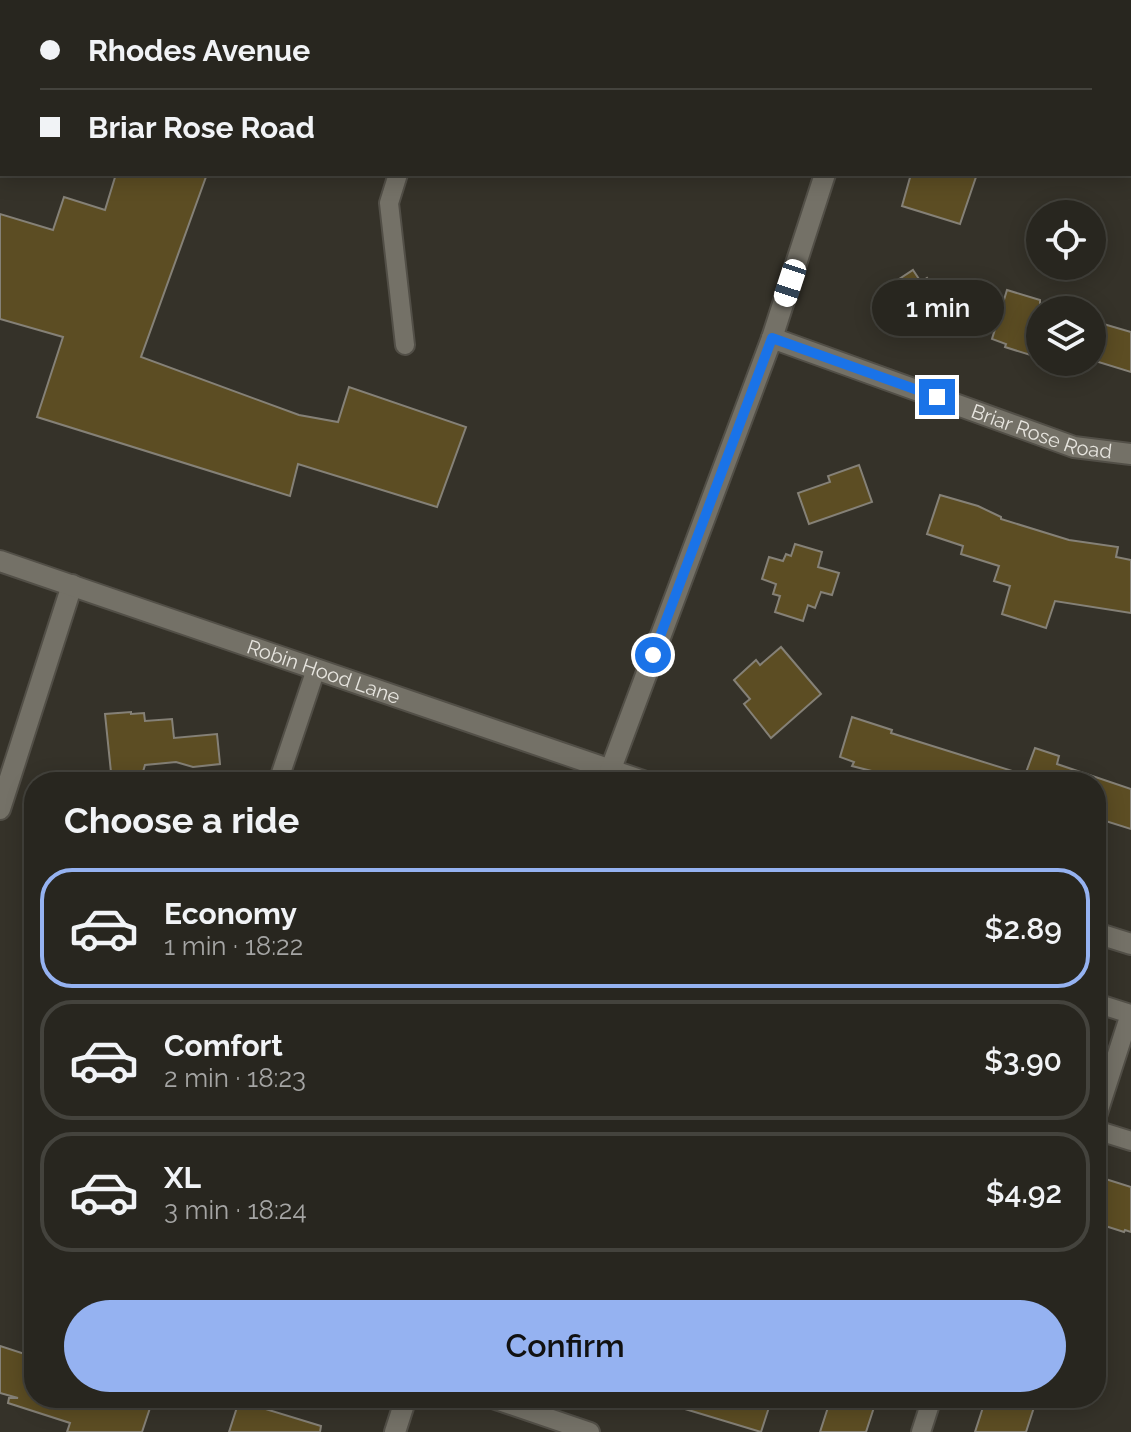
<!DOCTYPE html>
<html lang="en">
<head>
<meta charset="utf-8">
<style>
	:root { --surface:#28261f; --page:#34322c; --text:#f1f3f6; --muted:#a5a5a4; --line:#44433d; --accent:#95b2f1 }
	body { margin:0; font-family:Raleway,sans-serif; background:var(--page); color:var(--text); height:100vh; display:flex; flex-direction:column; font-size:30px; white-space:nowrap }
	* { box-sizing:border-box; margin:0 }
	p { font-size:26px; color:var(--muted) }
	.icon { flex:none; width:44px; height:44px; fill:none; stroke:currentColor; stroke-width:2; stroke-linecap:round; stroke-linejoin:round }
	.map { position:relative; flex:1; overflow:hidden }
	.sheet { position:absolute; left:24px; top:772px; width:1082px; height:636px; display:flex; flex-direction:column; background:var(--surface); border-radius:32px; box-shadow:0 4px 20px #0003,0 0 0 2px var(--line) }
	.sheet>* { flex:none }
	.banner { position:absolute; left:0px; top:0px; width:1132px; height:176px; box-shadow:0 4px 20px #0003,0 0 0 2px var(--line); display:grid; align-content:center; height:176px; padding:0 40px; background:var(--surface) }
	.tools { position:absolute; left:1026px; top:200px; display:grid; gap:16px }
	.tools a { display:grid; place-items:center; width:80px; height:80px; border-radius:50%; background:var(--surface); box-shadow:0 4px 20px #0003,0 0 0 2px var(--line); font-size:40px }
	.end { position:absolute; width:36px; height:36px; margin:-18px; border:10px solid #1a73e8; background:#fff; box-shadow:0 0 0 4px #fff }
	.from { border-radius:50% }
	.bubble { position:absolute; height:56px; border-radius:28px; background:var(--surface); box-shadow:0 4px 20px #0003,0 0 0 2px var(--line); font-size:26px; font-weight:600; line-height:56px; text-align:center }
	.car { position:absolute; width:24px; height:48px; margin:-24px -12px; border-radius:10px; box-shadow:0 0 6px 2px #0007; background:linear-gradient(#fff 24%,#345 0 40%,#fff 0 76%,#345 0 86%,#fff 0) }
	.banner b { display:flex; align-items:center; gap:28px; height:76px; font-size:30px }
	.banner b+b { border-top:2px solid var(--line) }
	.banner i { width:20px; height:20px; background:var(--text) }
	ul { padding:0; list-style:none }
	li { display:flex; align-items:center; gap:24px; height:120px; margin:0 16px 12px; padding:0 24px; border:4px solid var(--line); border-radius:32px }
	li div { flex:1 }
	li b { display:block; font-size:30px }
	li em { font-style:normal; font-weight:600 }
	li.active { border-color:var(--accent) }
	li>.icon { width:72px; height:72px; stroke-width:1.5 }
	h2 { padding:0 40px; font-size:36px; line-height:96px }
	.primary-button { display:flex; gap:16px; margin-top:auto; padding:16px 40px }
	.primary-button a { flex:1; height:92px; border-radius:48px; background:var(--accent); color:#111; font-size:32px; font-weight:600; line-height:92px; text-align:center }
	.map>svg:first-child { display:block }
	.building { fill:#5c4d23; stroke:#858177; stroke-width:2 }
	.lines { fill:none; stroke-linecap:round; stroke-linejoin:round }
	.service-casing { stroke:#524f47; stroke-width:22 }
	.minor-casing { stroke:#524f47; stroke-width:24 }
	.tertiary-casing { stroke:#524f47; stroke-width:24 }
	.secondary-casing { stroke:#524f47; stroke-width:24 }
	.service { stroke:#747167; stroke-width:18 }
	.minor { stroke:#747167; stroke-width:20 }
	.tertiary { stroke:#747167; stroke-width:20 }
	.secondary { stroke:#747167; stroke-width:20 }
	.route { stroke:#1a73e8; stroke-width:10 }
	.labels { text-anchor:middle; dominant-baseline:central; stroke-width:7; stroke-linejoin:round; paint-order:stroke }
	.street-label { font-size:20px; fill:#e7e5df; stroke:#1c1a16 }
</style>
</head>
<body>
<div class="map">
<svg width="1131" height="1432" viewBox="0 0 1131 1432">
	<rect width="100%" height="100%" fill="#353229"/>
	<g class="building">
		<path d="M116 174H207L141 357 299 415 338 422 349 387 466 427 437 507 298 464 290 496 37 417 63 337 0 319V214L53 230 64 197 105 210Z"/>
		<path d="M911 174H977L960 224 902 206Z"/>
		<path d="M913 270 921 282 927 278 941 299 909 320 887 287Z"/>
		<path d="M1007 290 1040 300V358L1005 347 1006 344 992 339Z"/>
		<path d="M1100 323 1131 332V372L1092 360V348Z"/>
		<path d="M859 465 872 502 809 524 798 493 830 482 828 476Z"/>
		<path d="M940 495 978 506 1001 517V519L1069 540 1118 547 1116 557 1131 560V613L1055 601 1046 628 1002 614 1010 586 994 581 999 566 961 554 963 546 927 534Z"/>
		<path d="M795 544 822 552 818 567 839 573 832 595 821 592 815 608 808 605 803 621 775 612 780 596 773 594 776 584 762 579 769 557 783 561 786 554 791 556Z"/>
		<path d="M781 647 821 694 771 738 744 704 750 699 734 680 756 660 760 665Z"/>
		<path d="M131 712V714L144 713 145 721 172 719 174 738 217 734 220 764 193 767 176 762 145 765 140 782H112L105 714Z"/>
		<path d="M852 717 892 730 891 733 1025 775 1035 748 1059 756 1057 764 1131 789V829L1096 818V782H915L852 766 854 762 840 757Z"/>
		<path d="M1096 1176 1131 1187V1232L1125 1230 1124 1232 1096 1223Z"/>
		<path d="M0 1346 34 1357V1398H142L140 1405 150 1408 142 1432H67L70 1423 8 1403 9 1398H18L0 1393Z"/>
		<path d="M665 1398H772L761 1432 665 1403Z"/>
		<path d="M831 1398H877L866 1432H820Z"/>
		<path d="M986 1398H1037L1026 1432H975Z"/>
		<path d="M239 1401 321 1426 320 1432H229Z"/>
	</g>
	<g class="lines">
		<g class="service-casing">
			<g id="service">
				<path d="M445 0V2"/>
				<path d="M0 15 2 16"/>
				<path d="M0 141 2 142"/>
				<path d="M398 174 389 203 405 345"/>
				<path d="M278 782 316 669"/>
				<path d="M1096 1003 1130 1014 1096 1119"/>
				<path d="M1096 1130 1131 1141"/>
				<path d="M493 1399 590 1432"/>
				<path d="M921 1432 932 1398"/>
			</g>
		</g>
		<g class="minor-casing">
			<g id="minor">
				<path id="s1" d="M772 338 1074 447 1131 454"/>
				<path d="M0 809 72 585"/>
			</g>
		</g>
		<g class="tertiary-casing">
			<g id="tertiary">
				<path id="s2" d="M0 561 646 782"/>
				<path d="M1096 933 1131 944"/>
			</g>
		</g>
		<g class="secondary-casing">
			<g id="secondary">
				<path d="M880 2 881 0"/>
				<path d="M606 782 772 338 825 174"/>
				<path d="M395 1432 406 1398"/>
			</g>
		</g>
		<use href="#service" class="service"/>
		<use href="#minor" class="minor"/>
		<use href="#tertiary" class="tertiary"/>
		<use href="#secondary" class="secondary"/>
	</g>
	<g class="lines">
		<path class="route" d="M653 655 772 338 937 397"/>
	</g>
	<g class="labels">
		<g class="street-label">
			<text stroke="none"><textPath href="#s1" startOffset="286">Briar Rose Road</textPath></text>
			<text stroke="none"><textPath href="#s2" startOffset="342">Robin Hood Lane</textPath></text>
		</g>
	</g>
</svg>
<div class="tools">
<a><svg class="icon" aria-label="locate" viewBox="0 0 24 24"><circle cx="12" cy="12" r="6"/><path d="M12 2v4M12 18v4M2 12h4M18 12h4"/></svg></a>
<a><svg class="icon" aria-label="layers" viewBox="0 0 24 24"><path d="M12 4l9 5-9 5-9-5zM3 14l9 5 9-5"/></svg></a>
</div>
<i class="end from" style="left:653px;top:655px"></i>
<i class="end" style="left:937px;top:397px"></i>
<div class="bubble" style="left:872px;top:280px;width:132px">1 min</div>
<i class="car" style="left:790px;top:283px;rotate:198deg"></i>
<div class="banner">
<b><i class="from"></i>Rhodes Avenue</b>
<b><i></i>Briar Rose Road</b>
</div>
<section class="sheet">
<h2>Choose a ride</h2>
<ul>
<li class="active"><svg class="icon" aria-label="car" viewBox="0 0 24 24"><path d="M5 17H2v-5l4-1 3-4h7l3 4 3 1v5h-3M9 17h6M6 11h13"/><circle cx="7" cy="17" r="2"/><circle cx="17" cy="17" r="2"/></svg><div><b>Economy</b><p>1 min · 18:22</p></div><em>$2.89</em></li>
<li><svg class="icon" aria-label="car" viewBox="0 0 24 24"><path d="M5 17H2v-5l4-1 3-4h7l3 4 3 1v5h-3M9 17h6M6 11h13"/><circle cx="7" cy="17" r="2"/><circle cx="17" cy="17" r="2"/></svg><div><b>Comfort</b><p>2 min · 18:23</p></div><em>$3.90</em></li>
<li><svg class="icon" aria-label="car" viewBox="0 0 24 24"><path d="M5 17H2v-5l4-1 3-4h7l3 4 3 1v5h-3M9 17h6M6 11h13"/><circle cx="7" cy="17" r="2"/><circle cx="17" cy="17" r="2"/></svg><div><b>XL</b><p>3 min · 18:24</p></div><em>$4.92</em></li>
</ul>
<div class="primary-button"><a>Confirm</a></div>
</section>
</div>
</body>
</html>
